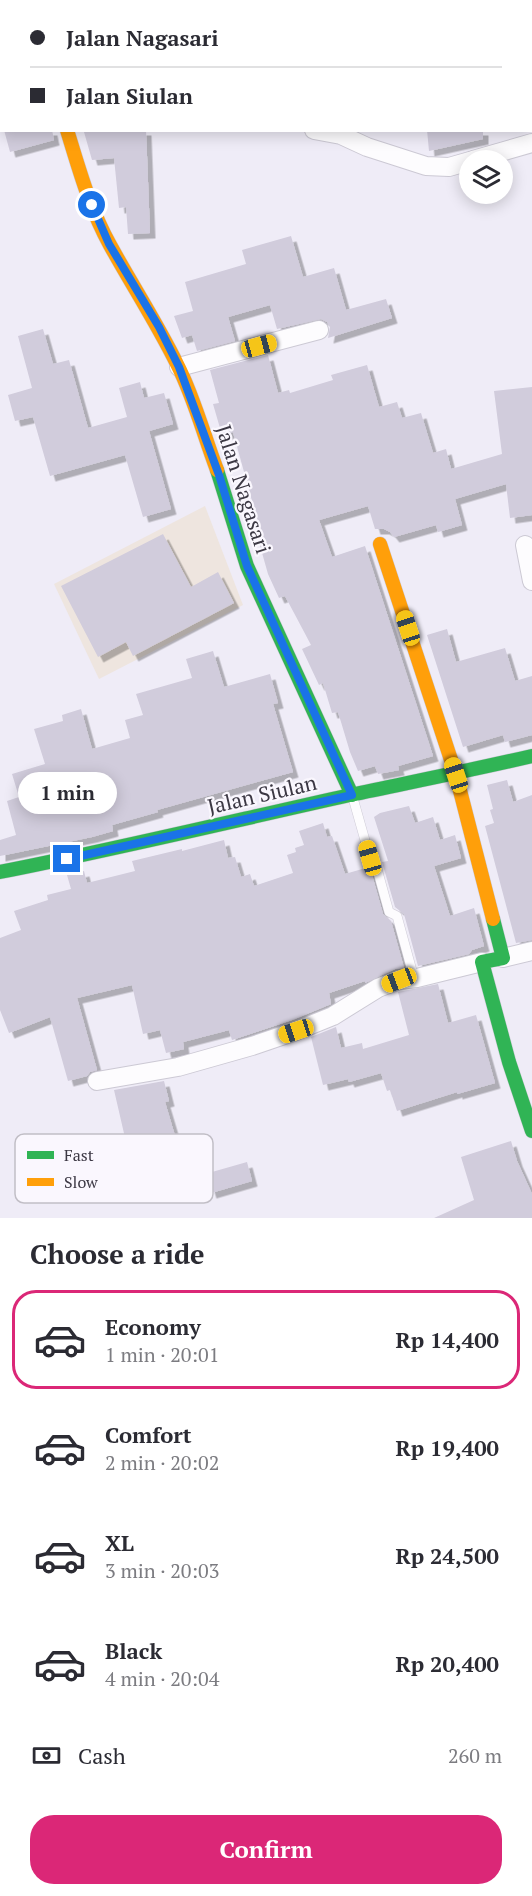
<!DOCTYPE html>
<html lang="en">
<head>
<meta charset="utf-8">
<style>
	:root { --surface:#fff; --page:#f7f7f7; --text:#2b2b33; --muted:#7c7c81; --line:#e1e1e2; --accent:#db2777 }
	body { margin:0; font-family:"PT Serif",serif; background:var(--page); color:var(--text); height:100vh; display:flex; flex-direction:column; font-size:22px; white-space:nowrap }
	* { box-sizing:border-box; margin:0 }
	p { font-size:20px; color:var(--muted) }
	.icon { flex:none; width:33px; height:33px; fill:none; stroke:currentColor; stroke-width:2; stroke-linecap:round; stroke-linejoin:round }
	.map { position:relative; height:1218px; overflow:hidden }
	.side { display:flex; flex-direction:column; background:var(--surface); flex:1 }
	.side>* { flex:none }
	.hud { position:absolute; left:0px; top:0px; width:532px; height:132px; box-shadow:0 3px 15px #0003; display:grid; align-content:center; height:132px; padding:0 30px; background:var(--surface) }
	.buttons { position:absolute; left:459px; top:150px; display:grid; gap:12px }
	.buttons a { display:grid; place-items:center; width:54px; height:54px; border-radius:50%; background:var(--surface); box-shadow:0 3px 15px #0003; font-size:30px }
	.end { position:absolute; width:27px; height:27px; margin:-14px; border:8px solid #1a73e8; background:#fff; box-shadow:0 0 0 3px #fff }
	.from { border-radius:50% }
	.bubble { position:absolute; height:42px; border-radius:21px; background:var(--surface); box-shadow:0 3px 15px #0003; font-size:20px; font-weight:600; line-height:42px; text-align:center }
	.car { position:absolute; width:18px; height:36px; margin:-18px -9px; border-radius:8px; box-shadow:0 0 4px 2px #0007; background:linear-gradient(#f5c518 24%,#345 0 40%,#f5c518 0 76%,#345 0 86%,#f5c518 0) }
	.hud b { display:flex; align-items:center; gap:21px; height:57px; font-size:22px }
	.hud b+b { border-top:2px solid var(--line) }
	.hud i { width:15px; height:15px; background:var(--text) }
	ul { padding:0; list-style:none }
	li { display:flex; align-items:center; gap:18px; height:99px; margin:0 12px 9px; padding:0 18px; border:3px solid transparent; border-radius:24px }
	li div { flex:1 }
	li b { display:block; font-size:22px }
	li em { font-style:normal; font-weight:600 }
	li.selected { border-color:var(--accent) }
	li>.icon { width:54px; height:54px; stroke-width:1.5 }
	h2 { padding:0 30px; font-size:27px; line-height:72px }
	.pay { display:flex; align-items:center; gap:15px; height:66px; padding:0 30px; font-size:22px }
	.pay p { margin-inline-start:auto }
	.button { display:flex; gap:12px; margin-top:auto; padding:12px 30px }
	.button a { flex:1; height:69px; border-radius:24px; background:var(--accent); color:#fff; font-size:24px; font-weight:600; line-height:69px; text-align:center }
	.map>svg:first-child { display:block }
	.education { fill:#eee5df }
	.building { fill:#d1ccdc; filter:url(#shadow) }
	.lines { fill:none; stroke-linecap:round; stroke-linejoin:round }
	.lane-casing { stroke:#ccc9d4; stroke-width:10 }
	.street-casing { stroke:#ccc9d4; stroke-width:20 }
	.fast-casing { stroke:#ccc9d4; stroke-width:15 }
	.slow-casing { stroke:#ccc9d4; stroke-width:15 }
	.lane { stroke:#fdfcfe; stroke-width:9 }
	.street { stroke:#fdfcfe; stroke-width:18 }
	.fast { stroke:#30b455; stroke-width:14 }
	.slow { stroke:#ff9f0a; stroke-width:14 }
	.route { stroke:#1a73e8; stroke-width:8 }
	.labels { text-anchor:middle; dominant-baseline:central; stroke-width:4.5; stroke-linejoin:round; paint-order:stroke }
	.street-label { font-size:21px; fill:#3c3844; stroke:#faf7fe }
	.key { fill:#faf7fe; stroke:#c1bec6; stroke-width:1.5 }
	.key-label { font-size:16px; fill:#3c3844 }
</style>
</head>
<body>
<div class="map">
<svg width="532" height="1218" viewBox="0 0 532 1218">
	<defs>
		<filter id="shadow"><feDropShadow dx="5.5" dy="5.5" stdDeviation="0" flood-color="#0004"/></filter>
	</defs>
	<rect width="100%" height="100%" fill="#efecf7"/>
	<path class="education" d="M205 506 243 605 99 679 54 584Z"/>
	<g class="building">
		<path d="M4 130H52L54 140 10 152Z"/>
		<path d="M93 130H146L150 233 128 234 126 207 119 208 114 158 92 160 84 132Z"/>
		<path d="M427 130H483V139L429 151Z"/>
		<path d="M291 236 303 277 334 268 346 310 386 299 392 318 328 338 330 327 327 322 321 319 277 329 270 305 228 317 235 341 197 351 192 335 182 338 174 316 193 311 185 282 246 264 242 250Z"/>
		<path d="M43 329 53 364 69 360 88 428 127 417 119 388 140 382 144 398 164 393 173 424 149 431 171 509 143 517 125 455 50 476 33 417 15 421 8 395 32 388 18 336Z"/>
		<path d="M268 355 278 393 289 390 290 393 333 380 331 375 367 365 379 407 397 402 402 418 421 413 433 453 446 449 451 469 502 454 494 391 532 387V515L510 518 506 484 455 499 462 525 438 532 436 525 394 537 390 532 384 529H375L368 506 319 520 332 557 365 546 433 756 398 766 399 770 378 774 375 766 358 771 350 752 338 712 332 713 323 683 319 685 302 649 311 645 285 596 279 598 268 574 253 521 257 519 233 432 222 435 213 404 219 403 210 370Z"/>
		<path d="M163 534 191 587 218 572 234 603 133 656 126 642 98 657 61 586Z"/>
		<path d="M447 629 456 662 505 648 515 681 532 676V735L505 742 503 735 463 747 427 635Z"/>
		<path d="M213 651 224 687 270 674 278 703 273 704 293 772 157 810 158 812 112 825 113 831 92 837 0 856V840L16 835 7 801 19 797 12 774 45 764 34 729 63 721 62 715 81 709 92 749 130 738 125 720 143 715 136 694 192 678 186 659Z"/>
		<path d="M507 780 513 802 532 795V940L516 943 485 826 494 823 490 810 493 809 487 785Z"/>
		<path d="M409 806 415 823 433 817 440 840 455 835 461 858 434 866 450 916 474 908 484 946 472 950 469 954 418 966 404 914 395 907 382 862 388 861 374 817 380 813Z"/>
		<path d="M323 823 327 837 332 836 345 874 369 867 370 868 383 914 391 921 404 968 395 969 365 983V981L329 993 331 1004 292 1020 232 1040 229 1030 183 1042 184 1049 166 1053 160 1030 143 1034 132 985 77 998 97 1070 90 1072 87 1076 68 1081 50 1017 9 1033 0 1010V938L21 930 14 911 48 900 47 895 71 889 67 875 84 871 87 883 135 871 132 861 182 849V851L224 840 228 858 235 857 241 877 250 874 254 886 293 873 287 855 296 852 295 848 304 845 299 831Z"/>
		<path d="M438 984 448 1023 476 1015 495 1083 457 1094V1092L397 1111 390 1090 387 1091 381 1073 349 1082 348 1079 323 1085 311 1037 336 1027 341 1048 362 1043 363 1049 409 1035 398 992Z"/>
		<path d="M164 1081 169 1101 165 1102 178 1146 118 1163 122 1176 83 1189 73 1160 126 1142 114 1090Z"/>
		<path d="M511 1141 517 1161 532 1194V1218H434L474 1200 461 1157Z"/>
		<path d="M247 1162 252 1181 211 1193 205 1174Z"/>
	</g>
	<g class="lines">
		<g class="lane-casing">
			<path id="lane" d="M353 798 370 858 376 865 389 912 397 916 414 978"/>
		</g>
		<g class="street-casing">
			<g id="street">
				<path d="M159 0 160 2"/>
				<path d="M314 130 341 135 367 147 426 166 449 167 470 161"/>
				<path d="M473 160 532 143"/>
				<path d="M179 367 319 330"/>
				<path d="M525 545 532 581"/>
				<path d="M503 958 532 951"/>
				<path d="M97 1081 178 1067 252 1046 296 1031 333 1016 378 988 399 980 417 978 482 962"/>
			</g>
		</g>
		<g class="fast-casing">
			<g id="fast">
				<path d="M36 0V2"/>
				<path d="M217 470 247 566 352 795"/>
				<path d="M0 872C117 849 233 821 350 795 411 782 472 770 532 756"/>
				<path d="M493 919 503 958 482 962 509 1062 532 1131"/>
			</g>
		</g>
		<g class="slow-casing">
			<g id="slow">
				<path d="M67 130C79 169 90 209 110 245 132 285 157 323 177 364 194 397 204 436 217 470"/>
				<path d="M380 544 456 775 493 919"/>
			</g>
		</g>
		<use href="#lane" class="lane"/>
		<use href="#street" class="street"/>
		<use href="#fast" class="fast"/>
		<use href="#slow" class="slow"/>
	</g>
	<g class="lines">
		<path class="route" d="M67 859 352 795 247 566 219 475 179 367 159 327 109 244 92 205"/>
	</g>
	<g class="labels">
		<g class="street-label">
			<text transform="translate(244 489) rotate(72)">Jalan Nagasari</text>
			<text transform="translate(262 794) rotate(-13)">Jalan Siulan</text>
		</g>
	</g>
	<rect x="15" y="1134" width="198" height="69" rx="9" class="key"/>
	<rect x="27" y="1151" width="27" height="8" fill="#30b455"/>
	<rect x="27" y="1178" width="27" height="8" fill="#ff9f0a"/>
	<g class="key-label">
		<text x="64" y="1161">Fast</text>
		<text x="64" y="1188">Slow</text>
	</g>
</svg>
<div class="buttons">
<a><svg class="icon" aria-label="layers" viewBox="0 0 24 24"><path d="M12 4l9 5-9 5-9-5zM3 14l9 5 9-5"/></svg></a>
</div>
<i class="end from" style="left:92px;top:205px"></i>
<i class="end" style="left:67px;top:859px"></i>
<div class="bubble" style="left:18px;top:772px;width:99px">1 min</div>
<i class="car" style="left:259px;top:346px;rotate:75deg"></i>
<i class="car" style="left:408px;top:628px;rotate:342deg"></i>
<i class="car" style="left:456px;top:775px;rotate:342deg"></i>
<i class="car" style="left:370px;top:858px;rotate:344deg"></i>
<i class="car" style="left:399px;top:980px;rotate:249deg"></i>
<i class="car" style="left:296px;top:1031px;rotate:252deg"></i>
<div class="hud">
<b><i class="from"></i>Jalan Nagasari</b>
<b><i></i>Jalan Siulan</b>
</div>
</div>
<section class="side">
<h2>Choose a ride</h2>
<ul>
<li class="selected"><svg class="icon" aria-label="car" viewBox="0 0 24 24"><path d="M5 17H2v-5l4-1 3-4h7l3 4 3 1v5h-3M9 17h6M6 11h13"/><circle cx="7" cy="17" r="2"/><circle cx="17" cy="17" r="2"/></svg><div><b>Economy</b><p>1 min · 20:01</p></div><em>Rp 14,400</em></li>
<li><svg class="icon" aria-label="car" viewBox="0 0 24 24"><path d="M5 17H2v-5l4-1 3-4h7l3 4 3 1v5h-3M9 17h6M6 11h13"/><circle cx="7" cy="17" r="2"/><circle cx="17" cy="17" r="2"/></svg><div><b>Comfort</b><p>2 min · 20:02</p></div><em>Rp 19,400</em></li>
<li><svg class="icon" aria-label="car" viewBox="0 0 24 24"><path d="M5 17H2v-5l4-1 3-4h7l3 4 3 1v5h-3M9 17h6M6 11h13"/><circle cx="7" cy="17" r="2"/><circle cx="17" cy="17" r="2"/></svg><div><b>XL</b><p>3 min · 20:03</p></div><em>Rp 24,500</em></li>
<li><svg class="icon" aria-label="car" viewBox="0 0 24 24"><path d="M5 17H2v-5l4-1 3-4h7l3 4 3 1v5h-3M9 17h6M6 11h13"/><circle cx="7" cy="17" r="2"/><circle cx="17" cy="17" r="2"/></svg><div><b>Black</b><p>4 min · 20:04</p></div><em>Rp 20,400</em></li>
</ul>
<div class="pay"><svg class="icon" aria-label="cash" viewBox="0 0 24 24"><path d="M3 7h18v10H3z"/><circle cx="12" cy="12" r="2"/></svg>Cash<p>260 m</p></div>
<div class="button"><a>Confirm</a></div>
</section>
</body>
</html>
